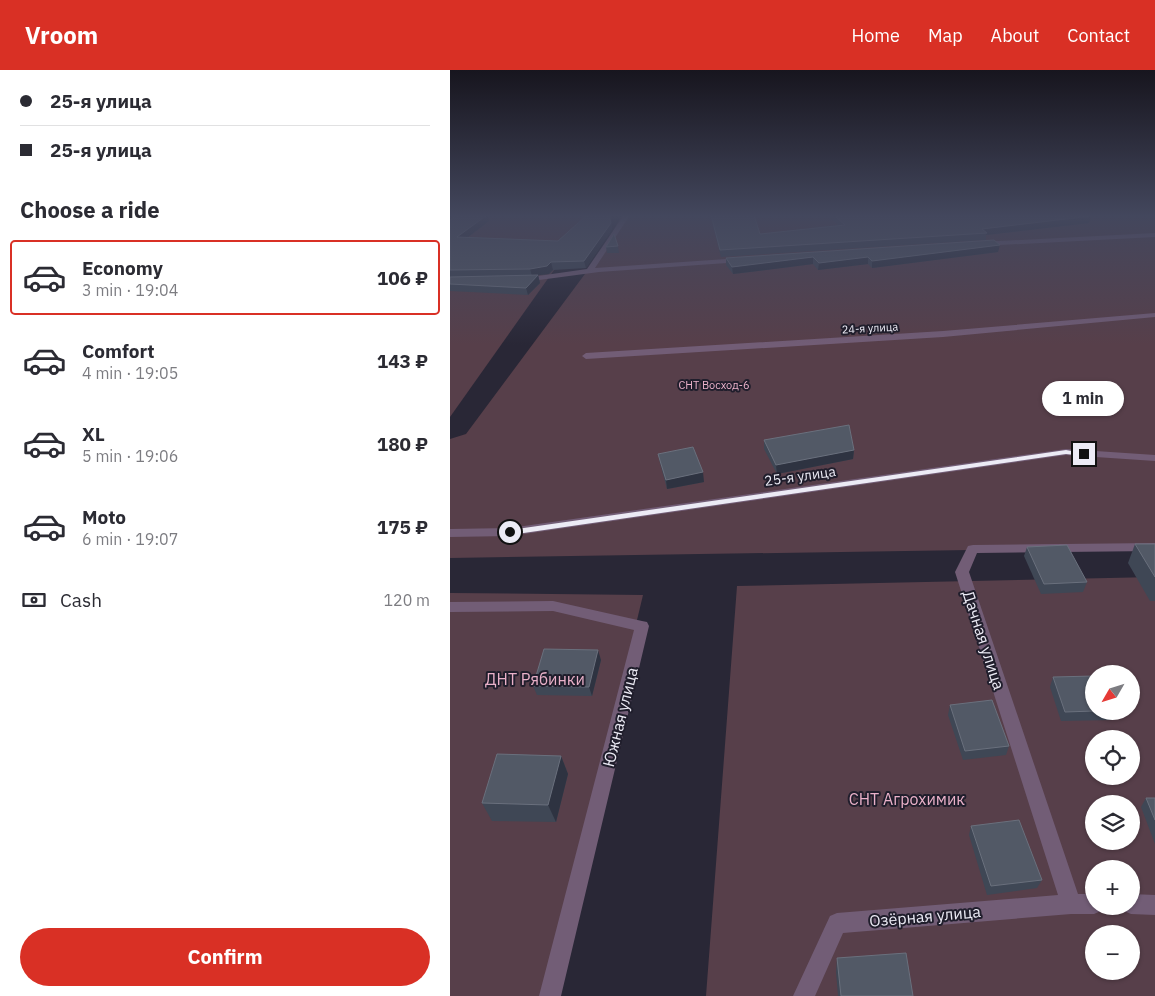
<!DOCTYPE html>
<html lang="en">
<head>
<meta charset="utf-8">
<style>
	:root { --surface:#fff; --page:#f2f2f3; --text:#2b2b33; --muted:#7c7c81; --line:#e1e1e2; --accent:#d93025 }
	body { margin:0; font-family:"IBM Plex Sans",sans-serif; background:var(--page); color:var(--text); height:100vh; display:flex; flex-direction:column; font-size:19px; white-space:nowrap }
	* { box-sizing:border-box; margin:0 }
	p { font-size:16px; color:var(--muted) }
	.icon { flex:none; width:28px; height:28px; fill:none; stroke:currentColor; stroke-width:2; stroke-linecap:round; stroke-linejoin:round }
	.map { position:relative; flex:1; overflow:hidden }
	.side { display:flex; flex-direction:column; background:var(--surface); width:450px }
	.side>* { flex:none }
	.banner { display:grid; align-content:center; height:110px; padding:0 20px; background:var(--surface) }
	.needle { width:32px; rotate:231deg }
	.tools { position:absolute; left:635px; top:595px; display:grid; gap:10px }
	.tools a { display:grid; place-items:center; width:55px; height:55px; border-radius:50%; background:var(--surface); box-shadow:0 1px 4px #0004; font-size:25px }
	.end { position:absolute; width:22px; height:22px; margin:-11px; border:6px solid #ecebf5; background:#111; box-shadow:0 0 0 2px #111 }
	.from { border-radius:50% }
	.bubble { position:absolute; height:35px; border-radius:18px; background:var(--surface); box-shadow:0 1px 4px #0004; font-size:16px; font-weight:700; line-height:35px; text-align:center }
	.banner b { display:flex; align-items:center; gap:18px; height:48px; font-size:19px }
	.banner b+b { border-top:1px solid var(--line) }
	.banner i { width:12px; height:12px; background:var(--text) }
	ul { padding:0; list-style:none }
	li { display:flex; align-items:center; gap:15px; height:75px; margin:0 10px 8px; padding:0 10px; border:2px solid transparent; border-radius:5px }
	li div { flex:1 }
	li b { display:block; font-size:19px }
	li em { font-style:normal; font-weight:700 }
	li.selected { border-color:var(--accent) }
	li>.icon { width:45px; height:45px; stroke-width:1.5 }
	h2 { padding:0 20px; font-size:22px; line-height:60px }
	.pay { display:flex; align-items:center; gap:12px; height:55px; padding:0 20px; font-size:19px }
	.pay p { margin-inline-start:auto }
	.action { display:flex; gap:10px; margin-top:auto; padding:10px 20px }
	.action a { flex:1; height:58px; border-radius:30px; background:var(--accent); color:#fff; font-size:20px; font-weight:700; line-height:58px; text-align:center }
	header { display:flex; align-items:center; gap:30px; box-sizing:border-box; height:70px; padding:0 25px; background:var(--accent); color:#fff }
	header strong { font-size:24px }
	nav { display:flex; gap:28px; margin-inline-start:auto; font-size:18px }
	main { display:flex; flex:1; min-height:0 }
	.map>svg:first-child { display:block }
	.green { fill:#573f4a; fill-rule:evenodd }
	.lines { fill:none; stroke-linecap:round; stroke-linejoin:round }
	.minor { fill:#725d76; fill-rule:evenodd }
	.wall { fill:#3f4755 }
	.shaded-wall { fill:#2e3341 }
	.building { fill:#525966; stroke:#6a707d }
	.route { fill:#ecebf5 }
	.labels { text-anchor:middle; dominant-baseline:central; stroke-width:4; stroke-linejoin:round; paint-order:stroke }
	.far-street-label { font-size:11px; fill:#ecebf5; stroke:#201e2c }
	.far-park-label { font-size:11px; fill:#eab1c9; stroke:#201e2c }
	.street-label { font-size:14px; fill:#ecebf5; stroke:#201e2c }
	.near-street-label { font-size:16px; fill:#ecebf5; stroke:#201e2c }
	.near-park-label { font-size:16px; fill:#eab1c9; stroke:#201e2c }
</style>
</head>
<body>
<header>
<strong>Vroom</strong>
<nav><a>Home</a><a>Map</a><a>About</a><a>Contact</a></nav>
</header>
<main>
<section class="side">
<div class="banner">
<b><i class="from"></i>25-я улица</b>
<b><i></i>25-я улица</b>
</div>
<h2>Choose a ride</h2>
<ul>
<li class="selected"><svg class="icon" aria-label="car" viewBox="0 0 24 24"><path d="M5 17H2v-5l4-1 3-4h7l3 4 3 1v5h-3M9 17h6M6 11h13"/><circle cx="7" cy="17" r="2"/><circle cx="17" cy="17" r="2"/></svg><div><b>Economy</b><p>3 min · 19:04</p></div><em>106 ₽</em></li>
<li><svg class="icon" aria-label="car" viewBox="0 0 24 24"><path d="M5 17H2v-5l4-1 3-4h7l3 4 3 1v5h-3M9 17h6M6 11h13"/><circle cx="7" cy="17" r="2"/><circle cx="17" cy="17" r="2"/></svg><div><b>Comfort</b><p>4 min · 19:05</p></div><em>143 ₽</em></li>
<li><svg class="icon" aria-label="car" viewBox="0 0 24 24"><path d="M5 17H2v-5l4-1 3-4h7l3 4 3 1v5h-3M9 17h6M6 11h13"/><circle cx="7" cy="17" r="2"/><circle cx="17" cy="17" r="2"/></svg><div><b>XL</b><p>5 min · 19:06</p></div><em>180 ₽</em></li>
<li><svg class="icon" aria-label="car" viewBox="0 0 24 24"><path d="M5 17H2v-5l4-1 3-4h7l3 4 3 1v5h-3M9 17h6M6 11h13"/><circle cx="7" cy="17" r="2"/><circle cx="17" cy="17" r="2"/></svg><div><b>Moto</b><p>6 min · 19:07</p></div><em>175 ₽</em></li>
</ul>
<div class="pay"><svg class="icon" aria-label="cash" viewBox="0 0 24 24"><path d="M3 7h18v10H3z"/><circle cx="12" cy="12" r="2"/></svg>Cash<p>120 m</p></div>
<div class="action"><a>Confirm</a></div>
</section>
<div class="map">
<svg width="705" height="926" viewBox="0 0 705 926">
	<rect width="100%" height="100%" fill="#292736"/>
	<g class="green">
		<path d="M0 145H143L0 347Z"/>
		<path d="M172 145H705V477L0 488V369L16 364 152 181Z"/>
		<path d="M705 507V926H256L287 516ZM644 604H681V641H644ZM644 669H681V706H644ZM644 734H681V771H644ZM644 799H681V836H644ZM644 864H681V901H644Z"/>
		<path d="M0 523 193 525 97 926H0Z"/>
	</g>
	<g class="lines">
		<g class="minor">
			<path d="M174 145H180L145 198 291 188 295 190 291 192 149 202 74 212 70 210 74 208 137 199Z"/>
			<path d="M705 163V167L530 176 527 174 530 172Z"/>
			<path d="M705 243V247L493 267 136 289 132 286 136 283 493 261Z"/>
			<path d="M616 379 705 385V391L616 385 60 466 0 467V459L60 458Z"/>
			<path d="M705 473V481L527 483 519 502 628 824H644V836H653L651 841 644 844H621L393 863 365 926H343L380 846 387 843 608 825 505 502 518 476 523 475Z"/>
			<path d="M103 531 192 551 197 552 199 556 111 926H89L184 560 103 541 0 542V532Z"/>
			<path d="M681 824 705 825V845L681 844 674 841 672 836H681Z"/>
		</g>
	</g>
	<g class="wall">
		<path d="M7 145H42L38 148 39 151 18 167 108 171 161 153 162 159 136 198 103 200 99 204 87 205H88L90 213 78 225 0 221V150Z"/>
		<path d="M260 145H304L310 164 388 155 377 145H640L639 153 536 165V170L271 187Z"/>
		<path d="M168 176 169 183H157L156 177Z"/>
		<path d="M548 182 422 198 418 194 368 200 363 194 283 204 276 195V188Z"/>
		<path d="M314 370 404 380 403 389 327 404 314 379Z"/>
		<path d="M208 384 254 412 217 419 210 393Z"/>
		<path d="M685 474H705V531H700L678 493Z"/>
		<path d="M577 477 637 512 633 522 591 524 574 486Z"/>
		<path d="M151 590 142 626 87 625 83 616Z"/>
		<path d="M603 607 667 641 663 650 611 651 600 617Z"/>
		<path d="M500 635 559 676 556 685 513 690 498 645Z"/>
		<path d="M111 686 118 704 106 752 42 751 32 733Z"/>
		<path d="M696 728H705V774L691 737Z"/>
		<path d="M521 756 592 810 587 818 537 825 519 765Z"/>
		<path d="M387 888 463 926H388L386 902Z"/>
	</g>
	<g class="shaded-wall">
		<path d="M0 145H5L0 150Z"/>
		<path d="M32 145H42L38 148 39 151 9 174 7 167Z"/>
		<path d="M641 146 639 153 536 165 537 163 532 159Z"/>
		<path d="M161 153 162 159 136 198 134 191Z"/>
		<path d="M550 175 548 182 422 198V191Z"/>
		<path d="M363 187V194L283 204 282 197Z"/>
		<path d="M418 187V194L368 200 369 193Z"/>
		<path d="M101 192 103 200 99 204 82 206 80 199Z"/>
		<path d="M88 205 90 213 78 225 76 218Z"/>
		<path d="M404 380 403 389 327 404 326 395Z"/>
		<path d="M253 402 254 412 217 419 216 410Z"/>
		<path d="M148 580 151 590 142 626 139 617Z"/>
		<path d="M111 686 118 704 106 752 98 735Z"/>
	</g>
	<g class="building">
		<path d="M7 145H37L7 167 108 171 137 145H159L161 153 134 191 101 192 97 196 80 199 0 200V150Z"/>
		<path d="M261 145H304L310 164 395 155 384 145H640L641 146 532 159 537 163 270 180Z"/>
		<path d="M164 164 168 176 156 177Z"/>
		<path d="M544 170 550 175 422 191 418 187 369 193 363 187 282 197 276 188Z"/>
		<path d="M88 205 76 218 0 214V207Z"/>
		<path d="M399 355 404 380 326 395 314 370Z"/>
		<path d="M243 377 253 402 216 410 208 384Z"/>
		<path d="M685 474H705V507Z"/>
		<path d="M617 475 637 512 594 514 577 477Z"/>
		<path d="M94 579 148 580 139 617 83 616Z"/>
		<path d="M644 606V641L615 642 603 607Z"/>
		<path d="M542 630 559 676 515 681 500 635Z"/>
		<path d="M47 684 111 686 98 735 32 733Z"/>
		<path d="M696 728H705V750Z"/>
		<path d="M569 750 592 810 541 816 521 756Z"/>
		<path d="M456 883 463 926H391L387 888Z"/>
	</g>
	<linearGradient id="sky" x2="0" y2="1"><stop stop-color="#17151e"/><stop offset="0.53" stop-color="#43475d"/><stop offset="1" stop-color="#43475d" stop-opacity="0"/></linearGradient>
	<rect width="705" height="275" fill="url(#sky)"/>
	<path class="route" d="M616 380 637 384 634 386 616 384 60 465 56 462 60 460Z"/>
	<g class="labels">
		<g class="far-street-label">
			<text transform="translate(420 258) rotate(-3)">24-я улица</text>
		</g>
		<g class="far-park-label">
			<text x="264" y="315">СНТ Восход-6</text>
		</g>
		<g class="street-label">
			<text transform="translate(350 406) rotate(-8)">25-я улица</text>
		</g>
		<g class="near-street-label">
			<text transform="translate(534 570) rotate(72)">Дачная улица</text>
			<text transform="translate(170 647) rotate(-76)">Южная улица</text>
			<text transform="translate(475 846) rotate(-5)">Озёрная улица</text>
		</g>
		<g class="near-park-label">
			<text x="85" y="609">ДНТ Рябинки</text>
			<text x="457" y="729">СНТ Агрохимик</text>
		</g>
	</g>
</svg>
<div class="tools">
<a><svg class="needle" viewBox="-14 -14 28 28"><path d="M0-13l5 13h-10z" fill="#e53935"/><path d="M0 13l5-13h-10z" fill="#7c7c81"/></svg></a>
<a><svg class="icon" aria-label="locate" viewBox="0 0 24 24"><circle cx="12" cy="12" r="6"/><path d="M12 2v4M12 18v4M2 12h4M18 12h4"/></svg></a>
<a><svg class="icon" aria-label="layers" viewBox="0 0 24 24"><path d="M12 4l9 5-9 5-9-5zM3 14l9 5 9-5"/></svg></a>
<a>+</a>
<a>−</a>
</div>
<i class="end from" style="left:60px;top:462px"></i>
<i class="end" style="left:634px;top:384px"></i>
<div class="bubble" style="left:592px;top:311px;width:82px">1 min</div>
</div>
</main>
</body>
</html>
